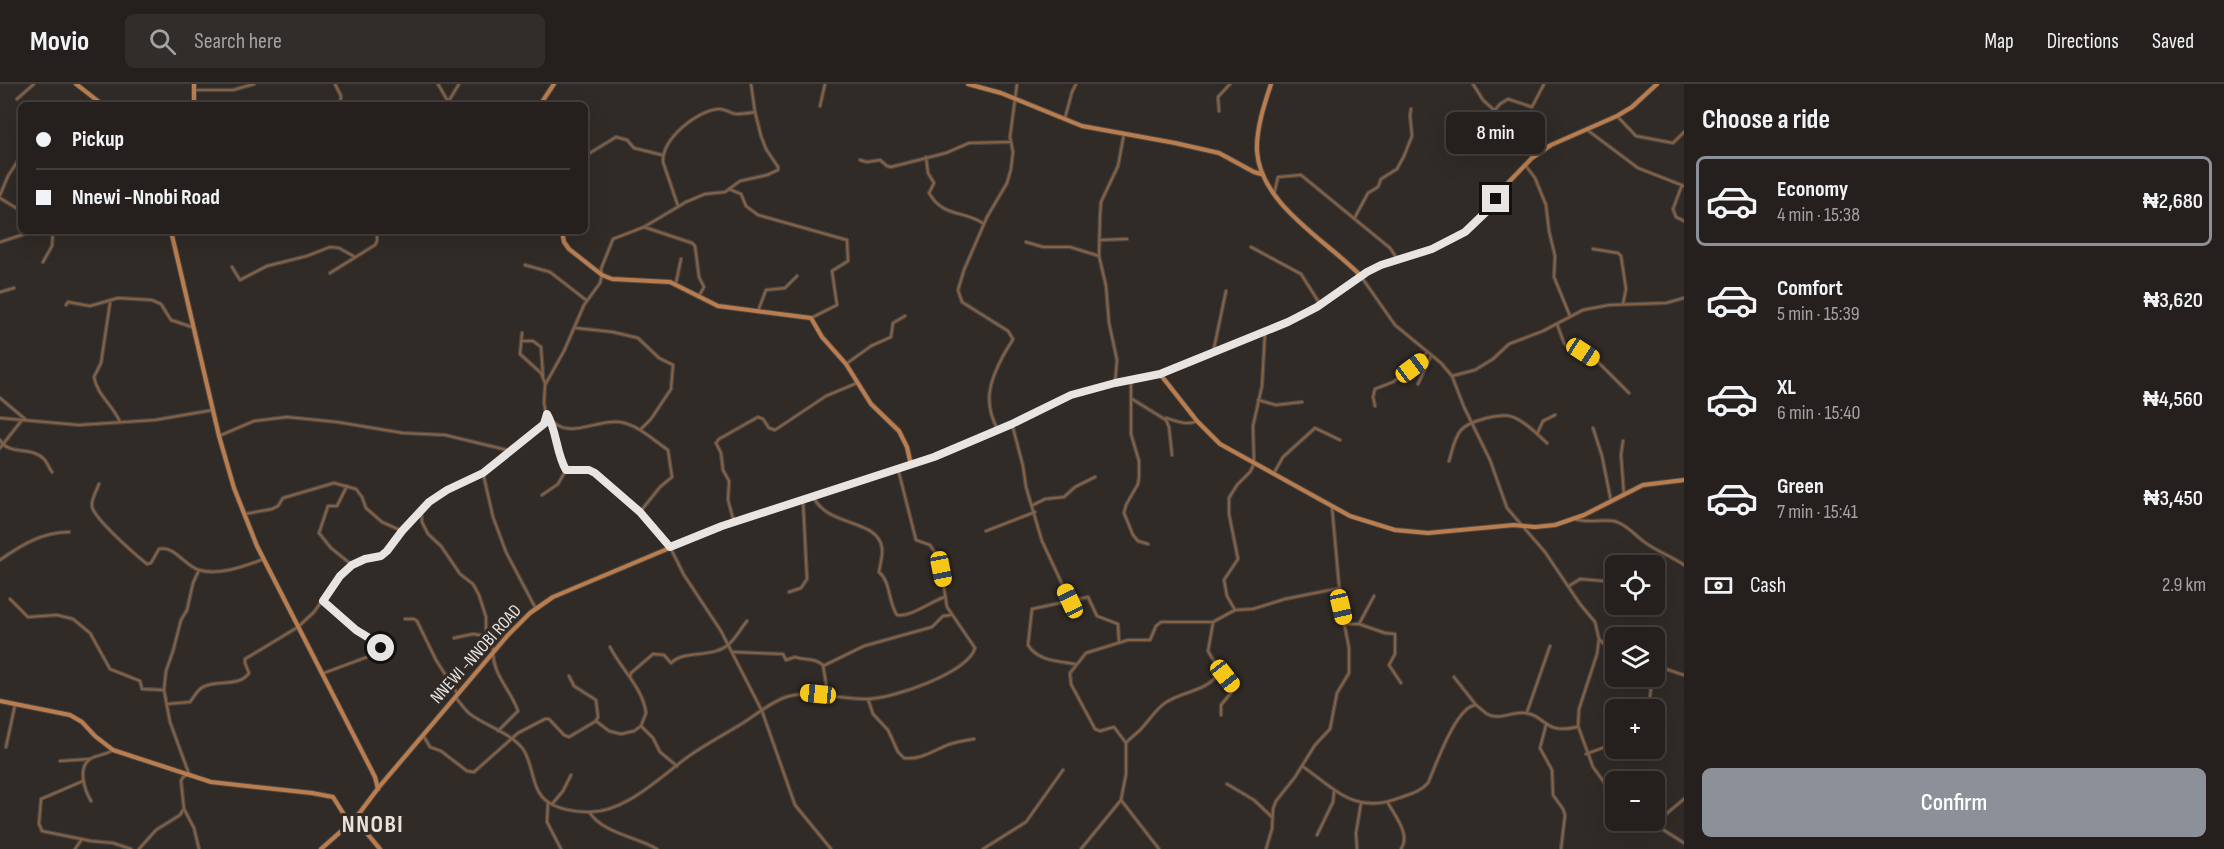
<!DOCTYPE html>
<html lang="en">
<head>
<meta charset="utf-8">
<style>
	:root { --surface:#25201d; --page:#312d2a; --text:#f1f3f6; --muted:#a3a3a4; --line:#423e3b; --accent:#8c9099 }
	body { margin:0; font-family:"Sofia Sans Condensed",sans-serif; background:var(--page); color:var(--text); height:100vh; display:flex; flex-direction:column; font-size:22px; white-space:nowrap }
	* { box-sizing:border-box; margin:0 }
	p { font-size:20px; color:var(--muted) }
	.icon { flex:none; width:33px; height:33px; fill:none; stroke:currentColor; stroke-width:2; stroke-linecap:round; stroke-linejoin:round }
	.map { position:relative; flex:1; overflow:hidden }
	.details { display:flex; flex-direction:column; background:var(--surface); width:540px }
	.details>* { flex:none }
	.banner { position:absolute; left:18px; top:18px; width:570px; height:132px; border-radius:9px; box-shadow:0 6px 24px #0002,0 0 0 2px var(--line); display:grid; align-content:center; height:132px; padding:0 18px; background:var(--surface) }
	.buttons { position:absolute; left:1605px; top:471px; display:grid; gap:12px }
	.buttons a { display:grid; place-items:center; width:60px; height:60px; border-radius:9px; background:var(--surface); box-shadow:0 6px 24px #0002,0 0 0 2px var(--line); font-size:30px }
	.end { position:absolute; width:27px; height:27px; margin:-14px; border:8px solid #e8e4e1; background:#111; box-shadow:0 0 0 3px #111 }
	.from { border-radius:50% }
	.bubble { position:absolute; height:42px; border-radius:9px; background:var(--surface); box-shadow:0 6px 24px #0002,0 0 0 2px var(--line); font-size:20px; font-weight:600; line-height:42px; text-align:center }
	.car { position:absolute; width:18px; height:36px; margin:-18px -9px; border-radius:8px; box-shadow:0 0 4px 2px #0007; background:linear-gradient(#f5c518 24%,#345 0 40%,#f5c518 0 76%,#345 0 86%,#f5c518 0) }
	.banner b { display:flex; align-items:center; gap:21px; height:57px; font-size:22px }
	.banner b+b { border-top:2px solid var(--line) }
	.banner i { width:15px; height:15px; background:var(--text) }
	ul { padding:0; list-style:none }
	li { display:flex; align-items:center; gap:18px; height:90px; margin:0 12px 9px; padding:0 6px; border:3px solid transparent; border-radius:9px }
	li div { flex:1 }
	li b { display:block; font-size:22px }
	li em { font-style:normal; font-weight:600 }
	li.on { border-color:var(--accent) }
	li>.icon { width:54px; height:54px; stroke-width:1.5 }
	h2 { padding:0 18px; font-size:27px; line-height:72px }
	.pay { display:flex; align-items:center; gap:15px; height:66px; padding:0 18px; font-size:22px }
	.pay p { margin-inline-start:auto }
	.cta { display:flex; gap:12px; margin-top:auto; padding:12px 18px }
	.cta a { flex:1; height:69px; border-radius:9px; background:var(--accent); color:#fff; font-size:24px; font-weight:600; line-height:69px; text-align:center }
	header { display:flex; align-items:center; gap:36px; box-sizing:border-box; height:84px; padding:0 30px; background:var(--surface); border-bottom:2px solid var(--line) }
	header strong { font-size:28px }
	nav { display:flex; gap:33px; margin-inline-start:auto; font-size:21px }
	.search { width:420px; height:54px; background:var(--page); display:flex; align-items:center; gap:15px; box-sizing:border-box; padding:0 21px; border-radius:9px; color:var(--muted); font-size:22px }
	main { display:flex; flex:1; min-height:0 }
	.map>svg:first-child { display:block }
	.lines { fill:none; stroke-linecap:round; stroke-linejoin:round }
	.street-casing { stroke:#4e4945; stroke-width:4.5 }
	.secondary-casing { stroke:#4e4945; stroke-width:6 }
	.street { stroke:#886143; stroke-width:2 }
	.secondary { stroke:#bb7d4d; stroke-width:4 }
	.route { stroke:#e8e4e1; stroke-width:8 }
	.labels { text-anchor:middle; dominant-baseline:central; stroke-width:6; stroke-linejoin:round; paint-order:stroke }
	.street-label { font-size:18px; fill:#e8e4e1; stroke:#312b27 }
	.district-label { font-size:24px; font-weight:bold; letter-spacing:1.5px; fill:#e9e1db; stroke:#312b27 }
</style>
</head>
<body>
<header>
<strong>Movio</strong>
<div class="search"><svg class="icon" aria-label="search" viewBox="0 0 24 24"><circle cx="10" cy="10" r="6"/><path d="M15 15l6 6"/></svg>Search here</div>
<nav><a>Map</a><a>Directions</a><a>Saved</a></nav>
</header>
<main>
<div class="map">
<svg width="1684" height="765" viewBox="0 0 1684 765">
	<rect width="100%" height="100%" fill="#312b27"/>
	<g class="lines">
		<g class="street-casing">
			<g id="street">
				<path d="M335 0 341 12 340 21"/>
				<path d="M438 0 450 21"/>
				<path d="M1473 0 1483 16 1540 68"/>
				<path d="M195 6H233L254 0"/>
				<path d="M17 15 34 0"/>
				<path d="M448 18 459 0"/>
				<path d="M820 22 825 0"/>
				<path d="M1219 27 1218 13 1230 0"/>
				<path d="M1494 27 1500 20 1508 15 1532 23 1544 0"/>
				<path d="M1617 32 1636 52 1673 59 1684 48"/>
				<path d="M1065 34 1072 8 1076 0"/>
				<path d="M1586 45 1638 84 1684 102"/>
				<path d="M585 72 616 53 627 56 634 64 662 71"/>
				<path d="M926 73 928 89 934 99 929 109C943 134 965 126 984 140"/>
				<path d="M860 76 867 78 880 76 887 82 891 83 946 69 969 59 1010 58"/>
				<path d="M1526 82 1535 94 1546 121 1549 147 1555 172 1554 193 1570 232"/>
				<path d="M1682 101 1673 125 1676 133 1684 137"/>
				<path d="M729 105 741 110 746 122 758 131 847 156 848 177 832 187 837 221 811 234"/>
				<path d="M1274 110 1278 93 1301 91 1390 164 1398 176"/>
				<path d="M0 111 8 92 21 72"/>
				<path d="M0 114 21 127"/>
				<path d="M678 122 663 78C662 55 696 27 718 25 725 24 729 29 736 30 742 30 749 29 755 28"/>
				<path d="M1355 133 1368 109 1378 103 1381 95 1397 85 1404 72 1412 52 1410 31 1411 25"/>
				<path d="M644 143 692 159 695 162 699 193 704 203 699 212"/>
				<path d="M1100 156 1127 155"/>
				<path d="M0 158 34 147"/>
				<path d="M1026 158 1043 163H1070L1099 172"/>
				<path d="M1251 163 1301 190 1320 220"/>
				<path d="M1593 165 1618 169 1621 172 1626 205 1623 220"/>
				<path d="M43 178 52 162 53 147"/>
				<path d="M525 181 550 188 586 216"/>
				<path d="M232 183 240 196 267 182 307 172 330 163 339 164 355 173"/>
				<path d="M330 189 375 161 377 157V147"/>
				<path d="M1360 191 1395 241 1441 279 1452 292 1464 323 1490 376 1507 424 1545 468 1580 520 1595 538 1599 555 1597 570 1579 625 1578 642 1593 683 1616 715"/>
				<path d="M676 199 681 175"/>
				<path d="M0 208 14 204"/>
				<path d="M110 219 101 279 94 293C97 311 113 321 120 338"/>
				<path d="M66 221 68 218 90 222 118 214 152 216 161 220 171 236 192 243"/>
				<path d="M758 227 766 206 785 204 797 192"/>
				<path d="M1557 240 1564 259 1567 262 1577 264 1597 277 1629 309"/>
				<path d="M576 244 613 248 638 254 659 274 673 281 671 305 651 335 641 345"/>
				<path d="M522 249 520 270 541 289 545 299"/>
				<path d="M521 257H533L541 263 543 292"/>
				<path d="M1213 269 1226 207"/>
				<path d="M846 280 871 262 891 253 893 239 905 232"/>
				<path d="M1452 292 1475 286 1493 275 1509 260 1543 247 1583 226 1609 221 1666 219 1684 214"/>
				<path d="M1131 297V350L1139 377V393L1138 400 1126 421 1124 429 1133 451 1138 457 1148 460"/>
				<path d="M1115 299 1117 276 1109 239 1106 202 1099 172 1100 132 1101 118 1118 82 1124 50"/>
				<path d="M1418 300 1431 272"/>
				<path d="M0 314 25 335"/>
				<path d="M1132 315 1166 336 1169 343 1172 371"/>
				<path d="M1258 316 1276 321 1302 318"/>
				<path d="M1375 322 1373 313 1375 305 1393 298 1421 276 1427 268"/>
				<path d="M548 332C566 359 597 334 620 338 638 341 652 355 668 366L672 393 660 403 640 428"/>
				<path d="M0 334 79 341 155 336 213 326"/>
				<path d="M1166 334C1176 337 1187 342 1197 337"/>
				<path d="M552 337 558 366 566 386 568 388 589 386 595 389 633 421 668 459 684 491 721 547 762 627 795 721 831 765"/>
				<path d="M1012 340 1023 382 1026 403 1042 457 1070 517"/>
				<path d="M1593 344 1602 372 1611 417"/>
				<path d="M998 346C983 319 989 298 1003 272 1006 266 1010 261 1013 255L1008 247 962 218 958 206 964 186 987 133 1007 99 1011 85 1013 68 1010 53 1017 0"/>
				<path d="M1537 350 1543 337 1555 331"/>
				<path d="M219 352 254 337 287 333 337 338 403 349 445 351 507 366"/>
				<path d="M0 356C9 372 32 362 44 375 47 378 49 384 52 388"/>
				<path d="M1623 357 1621 371 1624 411"/>
				<path d="M0 364 22 336"/>
				<path d="M1449 377C1452 368 1454 354 1461 346 1469 337 1502 328 1513 333 1526 338 1537 350 1547 359"/>
				<path d="M483 389 493 433 506 468 536 525"/>
				<path d="M1274 389 1283 373 1315 344 1340 356"/>
				<path d="M99 400C97 406 91 415 92 422 93 434 137 472 147 480L151 479 159 465C174 461 185 482 199 486 220 492 244 482 264 475"/>
				<path d="M347 402 337 422H328L319 449 331 464 352 481"/>
				<path d="M542 411 558 400 566 386"/>
				<path d="M813 412C827 444 878 434 882 464 883 472 880 481 879 488 891 498 888 518 897 531 910 534 931 517 945 513"/>
				<path d="M1033 421 1045 415 1064 413 1075 403 1095 393"/>
				<path d="M421 427 422 438 428 450 441 462 460 490 473 500 479 511 486 533V555L493 563C491 590 510 604 518 627L498 647"/>
				<path d="M245 430 272 425 278 422 283 414 334 399 356 405 362 413 366 424 382 438 402 447"/>
				<path d="M1575 435C1590 440 1604 434 1617 438 1628 442 1635 451 1643 457 1656 467 1671 472 1684 481"/>
				<path d="M734 438 728 416 729 397 723 386 721 369 716 359 719 355 758 333 763 335 769 344 775 346 826 312 857 299"/>
				<path d="M986 447 1035 428"/>
				<path d="M0 476C21 461 43 448 69 448"/>
				<path d="M1569 502 1580 495 1616 498"/>
				<path d="M1654 506 1665 513"/>
				<path d="M789 508 801 504 807 495 803 417"/>
				<path d="M10 515 28 533 57 531 73 535 90 549 110 585 140 597 142 605 164 606"/>
				<path d="M323 517 356 546 381 562 378 569 324 589"/>
				<path d="M1235 526 1227 512 1224 496 1238 475 1229 430V414L1237 401 1250 388 1254 380 1253 342 1262 302 1265 248"/>
				<path d="M405 535H414L417 537 436 576 457 609"/>
				<path d="M1345 540H1359L1385 549 1395 550V570L1389 581 1401 599"/>
				<path d="M1359 540 1374 512"/>
				<path d="M454 554 473 550 485 552"/>
				<path d="M1600 556 1605 561 1616 565"/>
				<path d="M733 568 783 570 786 576 795 573C806 577 813 573 823 581L828 612"/>
				<path d="M1075 580C1057 577 1038 577 1028 561L1032 525 1088 513 1097 532 1118 540 1119 558"/>
				<path d="M1654 581 1684 591"/>
				<path d="M823 582 864 562 932 543 943 532 951 531"/>
				<path d="M1219 587 1235 604 1221 621V631"/>
				<path d="M569 592 574 602 596 616 598 633 596 637"/>
				<path d="M630 593 631 589 653 570 664 571 671 579C685 565 713 575 729 560 736 554 741 544 747 537"/>
				<path d="M1454 593 1476 621"/>
				<path d="M455 613C460 618 464 625 470 630 486 642 511 649 523 665 534 681 531 707 548 718 558 725 575 728 587 728 624 730 661 692 689 672 706 660 725 650 743 639 757 630 771 618 786 613 813 605 840 616 867 615 892 615 968 589 975 564L947 523 941 485 934 467 930 461 916 456 898 385"/>
				<path d="M868 615 873 630 888 646 898 668 904 674C920 676 931 668 945 662 954 658 964 657 974 655"/>
				<path d="M167 620 190 618C194 613 197 606 203 603 216 595 239 604 249 589L245 579V575L298 543 314 528 340 492 352 481 365 475 381 472 387 467 402 447 429 418 447 406 483 389 544 340 547 335 544 319 545 301 564 267 584 221 600 199 602 191 601 185 613 155 644 143 686 118 705 110 725 108 740 97 767 91 778 86V83L766 65 761 52 755 28 751 0"/>
				<path d="M1643 626C1652 612 1652 608 1649 592"/>
				<path d="M1527 628 1550 562"/>
				<path d="M596 637 609 647 621 650 634 647 641 642 646 629C643 604 621 585 610 563"/>
				<path d="M1546 641 1540 664 1552 686 1553 711 1563 725 1565 731 1561 765"/>
				<path d="M641 642 653 654 660 668 677 682"/>
				<path d="M423 651 430 663 441 667 467 687 474 688 518 649 545 635H549L564 651 569 653 596 637"/>
				<path d="M1126 659 1114 643 1100 647 1095 645 1071 600 1070 589 1086 569 1128 556H1150L1156 542 1161 538H1213L1235 526 1253 525 1285 515 1340 504"/>
				<path d="M6 663 15 621"/>
				<path d="M1586 670 1616 659"/>
				<path d="M60 677 90 675"/>
				<path d="M1302 682C1335 705 1355 731 1399 714 1410 710 1420 708 1428 699 1436 681 1456 622 1476 621 1480 624 1484 628 1487 630 1499 637 1513 627 1525 629 1546 631 1543 651 1577 643"/>
				<path d="M83 697 41 715 39 740 42 747 91 757 113 759 131 765"/>
				<path d="M1227 700 1254 716 1272 733"/>
				<path d="M1121 716 1159 765"/>
				<path d="M91 717C85 707 77 684 90 675 96 671 106 671 113 666"/>
				<path d="M548 718 547 738 561 765"/>
				<path d="M1388 719C1395 732 1411 751 1401 765"/>
				<path d="M552 720 563 707 571 691"/>
				<path d="M590 729C603 749 637 753 657 765"/>
				<path d="M1648 736 1684 759"/>
				<path d="M1654 740 1684 715"/>
				<path d="M1317 751 1333 718 1334 708"/>
				<path d="M75 765 82 755"/>
				<path d="M139 765 156 746 180 731 183 726"/>
				<path d="M199 765 194 744 184 725 181 697 183 693 189 690 170 638 164 606 166 587 173 567 181 536 187 526 193 499 199 486"/>
				<path d="M983 765 1026 738 1063 686"/>
				<path d="M1081 765 1121 716 1126 690V659C1130 654 1135 651 1140 646 1149 637 1155 626 1165 619 1182 607 1206 608 1218 590V584L1208 567 1213 539"/>
				<path d="M1266 765 1272 745 1273 725 1276 717 1295 693 1315 661 1330 645 1337 609 1349 589V564L1341 523 1332 423"/>
				<path d="M1357 765 1356 749 1361 719"/>
			</g>
		</g>
		<g class="secondary-casing">
			<g id="secondary">
				<path d="M76 0 103 21"/>
				<path d="M194 0V21"/>
				<path d="M968 0 1001 9 1082 42 1175 59 1219 69 1254 88 1261 90"/>
				<path d="M1271 0C1264 21 1256 46 1257 67 1260 120 1327 157 1360 191"/>
				<path d="M540 21 554 0"/>
				<path d="M171 147 219 352 234 404 257 462 375 693 378 705"/>
				<path d="M562 147 564 158 569 165 602 191 612 195 670 198 718 222 811 234 822 253 846 280 871 320 899 347 907 363 911 381"/>
				<path d="M1160 290 1197 337 1220 360 1350 432 1395 446 1428 449 1514 441 1535 443 1555 441 1584 431 1643 401 1684 396"/>
				<path d="M0 617 70 631 82 638 95 652 113 666 211 698 312 709 333 713 350 740"/>
				<path d="M355 735 380 765"/>
				<path d="M321 765 355 735 379 703 508 551 530 529 553 513 722 442 934 373 1012 340 1071 311 1115 299 1160 290 1302 232 1367 187 1432 165 1465 148 1487 127 1504 103 1532 74 1551 61 1617 32 1632 23 1657 0"/>
			</g>
		</g>
		<use href="#street" class="street"/>
		<use href="#secondary" class="secondary"/>
	</g>
	<g class="lines">
		<path class="route" d="M381 564 379 560 356 546 323 517 340 492 352 481 365 475 381 472 387 467 402 447 429 418 447 406 483 389 544 340 547 330C557 347 556 369 566 386H589L595 389 640 428 670 463 722 442 934 373 1012 340 1071 311 1115 299 1160 290 1288 238 1317 223 1367 188 1381 181 1432 165 1465 148 1487 127 1496 115"/>
	</g>
	<g class="labels">
		<g class="street-label">
			<text transform="translate(476 570) rotate(-48)">NNEWI -NNOBI ROAD</text>
		</g>
		<g class="district-label">
			<text x="373" y="740">NNOBI</text>
		</g>
	</g>
</svg>
<div class="buttons">
<a><svg class="icon" aria-label="locate" viewBox="0 0 24 24"><circle cx="12" cy="12" r="6"/><path d="M12 2v4M12 18v4M2 12h4M18 12h4"/></svg></a>
<a><svg class="icon" aria-label="layers" viewBox="0 0 24 24"><path d="M12 4l9 5-9 5-9-5zM3 14l9 5 9-5"/></svg></a>
<a>+</a>
<a>−</a>
</div>
<i class="end from" style="left:381px;top:564px"></i>
<i class="end" style="left:1496px;top:115px"></i>
<div class="bubble" style="left:1446px;top:28px;width:99px">8 min</div>
<i class="car" style="left:1583px;top:268px;rotate:123deg"></i>
<i class="car" style="left:1412px;top:284px;rotate:53deg"></i>
<i class="car" style="left:941px;top:485px;rotate:169deg"></i>
<i class="car" style="left:1070px;top:517px;rotate:335deg"></i>
<i class="car" style="left:1341px;top:523px;rotate:167deg"></i>
<i class="car" style="left:1225px;top:592px;rotate:142deg"></i>
<i class="car" style="left:818px;top:610px;rotate:276deg"></i>
<div class="banner">
<b><i class="from"></i>Pickup</b>
<b><i></i>Nnewi -Nnobi Road</b>
</div>
</div>
<section class="details">
<h2>Choose a ride</h2>
<ul>
<li class="on"><svg class="icon" aria-label="car" viewBox="0 0 24 24"><path d="M5 17H2v-5l4-1 3-4h7l3 4 3 1v5h-3M9 17h6M6 11h13"/><circle cx="7" cy="17" r="2"/><circle cx="17" cy="17" r="2"/></svg><div><b>Economy</b><p>4 min · 15:38</p></div><em>₦2,680</em></li>
<li><svg class="icon" aria-label="car" viewBox="0 0 24 24"><path d="M5 17H2v-5l4-1 3-4h7l3 4 3 1v5h-3M9 17h6M6 11h13"/><circle cx="7" cy="17" r="2"/><circle cx="17" cy="17" r="2"/></svg><div><b>Comfort</b><p>5 min · 15:39</p></div><em>₦3,620</em></li>
<li><svg class="icon" aria-label="car" viewBox="0 0 24 24"><path d="M5 17H2v-5l4-1 3-4h7l3 4 3 1v5h-3M9 17h6M6 11h13"/><circle cx="7" cy="17" r="2"/><circle cx="17" cy="17" r="2"/></svg><div><b>XL</b><p>6 min · 15:40</p></div><em>₦4,560</em></li>
<li><svg class="icon" aria-label="car" viewBox="0 0 24 24"><path d="M5 17H2v-5l4-1 3-4h7l3 4 3 1v5h-3M9 17h6M6 11h13"/><circle cx="7" cy="17" r="2"/><circle cx="17" cy="17" r="2"/></svg><div><b>Green</b><p>7 min · 15:41</p></div><em>₦3,450</em></li>
</ul>
<div class="pay"><svg class="icon" aria-label="cash" viewBox="0 0 24 24"><path d="M3 7h18v10H3z"/><circle cx="12" cy="12" r="2"/></svg>Cash<p>2.9 km</p></div>
<div class="cta"><a>Confirm</a></div>
</section>
</main>
</body>
</html>
